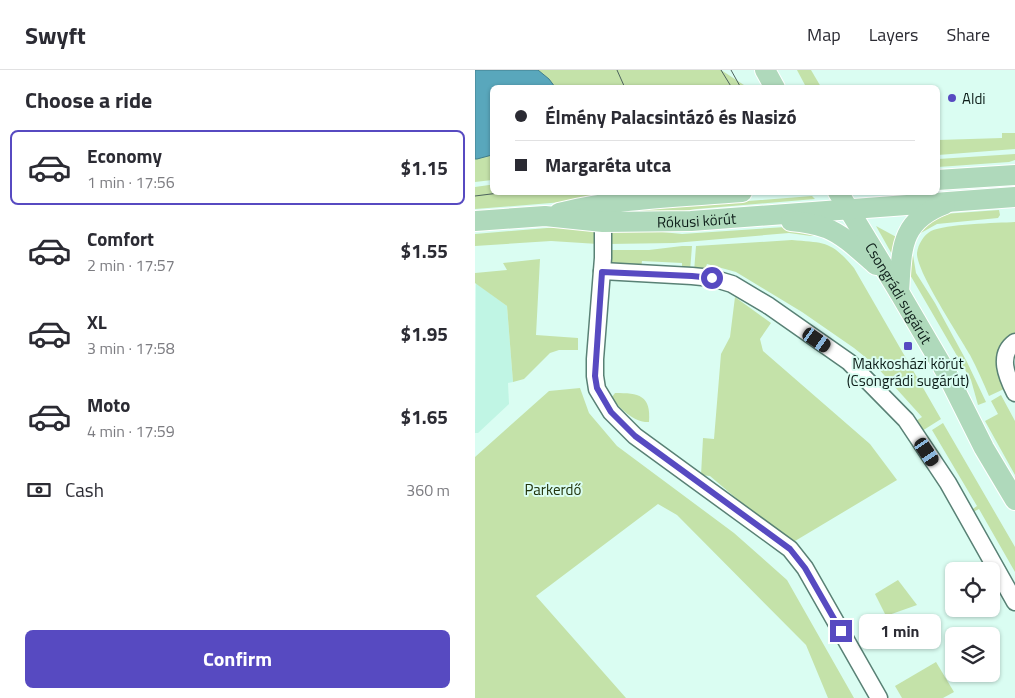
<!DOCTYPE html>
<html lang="en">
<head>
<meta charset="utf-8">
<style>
	:root { --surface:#fff; --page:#f2f2f3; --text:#2b2b33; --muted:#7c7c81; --line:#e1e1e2; --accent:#574ac1 }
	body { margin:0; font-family:"Titillium Web",sans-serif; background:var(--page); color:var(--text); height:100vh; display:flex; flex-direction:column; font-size:19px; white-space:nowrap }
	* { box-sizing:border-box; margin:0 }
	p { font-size:16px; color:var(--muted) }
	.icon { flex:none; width:28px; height:28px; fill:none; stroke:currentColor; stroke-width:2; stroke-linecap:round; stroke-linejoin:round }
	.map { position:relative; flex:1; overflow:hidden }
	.details { display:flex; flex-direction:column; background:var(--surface); width:475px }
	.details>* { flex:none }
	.banner { position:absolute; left:15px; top:15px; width:450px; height:110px; border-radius:8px; box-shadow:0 1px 4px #0004; display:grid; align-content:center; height:110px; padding:0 25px; background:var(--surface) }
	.fabs { position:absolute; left:470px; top:492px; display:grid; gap:10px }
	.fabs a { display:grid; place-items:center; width:55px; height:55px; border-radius:8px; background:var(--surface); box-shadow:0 1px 4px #0004; font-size:25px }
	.end { position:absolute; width:22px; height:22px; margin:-11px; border:6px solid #574ac1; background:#fff; box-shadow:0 0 0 2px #fff }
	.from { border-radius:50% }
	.bubble { position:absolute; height:35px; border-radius:8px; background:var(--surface); box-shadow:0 1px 4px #0004; font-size:16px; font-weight:700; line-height:35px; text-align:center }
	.car { position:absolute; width:15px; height:30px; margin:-15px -8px; border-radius:6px; box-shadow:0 0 4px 1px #0007; background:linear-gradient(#222 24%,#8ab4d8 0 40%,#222 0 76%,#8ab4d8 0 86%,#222 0) }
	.banner b { display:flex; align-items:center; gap:18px; height:48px; font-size:19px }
	.banner b+b { border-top:1px solid var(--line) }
	.banner i { width:12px; height:12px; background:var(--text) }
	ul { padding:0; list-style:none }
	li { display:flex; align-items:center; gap:15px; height:75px; margin:0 10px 8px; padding:0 15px; border:2px solid transparent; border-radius:8px }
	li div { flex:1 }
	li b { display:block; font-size:19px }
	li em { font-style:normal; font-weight:700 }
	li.selected { border-color:var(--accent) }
	li>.icon { width:45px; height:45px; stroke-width:1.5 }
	h2 { padding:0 25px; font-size:22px; line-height:60px }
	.pay { display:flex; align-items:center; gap:12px; height:55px; padding:0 25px; font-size:19px }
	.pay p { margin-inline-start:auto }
	.primary-button { display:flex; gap:10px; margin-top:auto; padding:10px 25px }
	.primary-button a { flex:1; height:58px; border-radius:8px; background:var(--accent); color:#fff; font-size:20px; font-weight:700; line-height:58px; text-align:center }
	header { display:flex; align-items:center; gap:30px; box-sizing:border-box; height:70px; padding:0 25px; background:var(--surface); border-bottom:1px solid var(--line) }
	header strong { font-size:24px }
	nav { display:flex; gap:28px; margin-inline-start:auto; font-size:18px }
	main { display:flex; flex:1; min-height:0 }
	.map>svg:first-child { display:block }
	.built { fill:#c0f5e4 }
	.green { fill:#c4e2a9 }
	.water { fill:#59a7bc; stroke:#427e8b }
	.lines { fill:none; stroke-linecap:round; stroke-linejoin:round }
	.minor-casing { stroke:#598175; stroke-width:19 }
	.major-casing { stroke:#fff; stroke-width:22 }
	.minor { stroke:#fff; stroke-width:16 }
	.major { stroke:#afd9bb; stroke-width:20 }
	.tram { stroke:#4d635d; stroke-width:1 }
	.route { stroke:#574ac1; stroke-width:6 }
	.poi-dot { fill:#574ac1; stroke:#dafdf2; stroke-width:2 }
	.labels { text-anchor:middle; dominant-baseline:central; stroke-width:4; stroke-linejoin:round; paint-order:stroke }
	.poi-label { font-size:15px; fill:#0d1d19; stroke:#dafdf2; text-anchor:start }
	.street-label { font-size:15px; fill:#0d1d19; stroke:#dafdf2 }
	.park-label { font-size:15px; fill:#22340b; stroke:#dafdf2 }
</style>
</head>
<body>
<header>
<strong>Swyft</strong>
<nav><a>Map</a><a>Layers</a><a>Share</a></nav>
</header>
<main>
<section class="details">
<h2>Choose a ride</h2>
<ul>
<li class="selected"><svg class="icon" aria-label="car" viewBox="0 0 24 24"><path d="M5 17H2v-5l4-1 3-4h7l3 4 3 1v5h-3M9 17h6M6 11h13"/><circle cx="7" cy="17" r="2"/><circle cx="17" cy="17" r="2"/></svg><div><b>Economy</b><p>1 min · 17:56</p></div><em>$1.15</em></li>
<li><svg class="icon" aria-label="car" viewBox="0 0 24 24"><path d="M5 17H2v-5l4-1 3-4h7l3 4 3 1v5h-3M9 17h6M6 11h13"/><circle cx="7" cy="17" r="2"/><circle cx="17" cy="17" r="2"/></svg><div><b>Comfort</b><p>2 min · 17:57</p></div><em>$1.55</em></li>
<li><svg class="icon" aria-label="car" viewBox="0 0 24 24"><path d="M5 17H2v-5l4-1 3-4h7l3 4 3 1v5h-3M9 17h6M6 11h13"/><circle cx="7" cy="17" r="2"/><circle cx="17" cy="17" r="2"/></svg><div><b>XL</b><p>3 min · 17:58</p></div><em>$1.95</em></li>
<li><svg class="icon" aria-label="car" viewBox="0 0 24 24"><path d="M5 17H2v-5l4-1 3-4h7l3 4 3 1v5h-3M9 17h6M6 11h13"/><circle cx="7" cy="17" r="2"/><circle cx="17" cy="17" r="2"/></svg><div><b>Moto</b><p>4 min · 17:59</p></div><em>$1.65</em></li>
</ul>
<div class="pay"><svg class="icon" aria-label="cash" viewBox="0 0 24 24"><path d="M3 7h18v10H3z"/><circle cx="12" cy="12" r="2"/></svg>Cash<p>360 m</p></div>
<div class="primary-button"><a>Confirm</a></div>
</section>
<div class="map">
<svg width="540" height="628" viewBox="0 0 540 628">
	<rect width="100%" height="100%" fill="#dafdf2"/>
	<path class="built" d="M1 213 32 236 38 312 33 313 34 334 3 363H0Z"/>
	<g class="green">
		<path d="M0 0H246L272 17 18 18 17 110 0 112Z"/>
		<path d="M322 0H336L346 17H331Z"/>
		<path d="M527 63H540V79L463 85V70L527 68Z"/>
		<path d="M540 84V90L534 92 463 97V89Z"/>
		<path d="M14 115H17L18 122 147 123 88 132 0 139V117Z"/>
		<path d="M337 126 340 129 222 139 175 146H157L158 140Z"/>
		<path d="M524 140 525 145 523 148 462 154 444 164 445 155 468 144Z"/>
		<path d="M540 152V266L523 287V304L529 319 514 326C508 312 502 298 495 285 484 265 441 201 442 183 443 174 449 165 456 161 470 154 522 153 540 152Z"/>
		<path d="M326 156 346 165 336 166 314 163 199 173 133 174 134 167 138 161 147 158 207 164Z"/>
		<path d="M401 156 425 169 418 186Z"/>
		<path d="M84 157 117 158 122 164 123 174 76 171 0 176V164Z"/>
		<path d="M317 170C351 173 356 171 379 198L466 349 447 361 441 351 447 347 400 295 379 278 327 242 261 202 232 194 229 202H219L221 176Z"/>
		<path d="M207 176H217L215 201 207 200V193L167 191 166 198 138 194 135 191 133 180H174Z"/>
		<path d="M437 179 441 203 460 233 492 292 511 332 503 335 496 310 434 203Z"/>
		<path d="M65 189 61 265 103 268V280H84L75 283 49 309 38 312 32 236 0 213V203L32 200 28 193Z"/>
		<path d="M260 227 296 253 285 269 288 281 395 374 422 410 315 474 235 406 226 405 228 368 239 369 246 284 255 267Z"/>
		<path d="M105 318 114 343 142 376 259 463 312 510 379 628H353L331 575 202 445 183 434 61 526 151 628H0V387L74 321Z"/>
		<path d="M140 323C164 323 176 325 174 352 160 353 143 338 137 327Z"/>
		<path d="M526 325 540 351V405L510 351 523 344 516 331Z"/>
		<path d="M468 353 540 477V502L504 439 496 443 495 441 502 436 457 360Z"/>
		<path d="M423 510 442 535 411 546 400 524Z"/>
		<path d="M461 592 479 622 468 628H427L420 616Z"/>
	</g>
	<path class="water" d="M0 0H63L74 9 80 17 18 18 17 85 2 89H0Z"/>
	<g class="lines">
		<g class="minor-casing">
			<g id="minor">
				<path d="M128 152V188L120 289V306L122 319 136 342 160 366 315 479 330 498 404 628"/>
				<path d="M127 201 217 206 237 208 257 214 294 236 374 292 431 350 473 413 540 532"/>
				<path d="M540 272C522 285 532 307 540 323"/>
			</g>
		</g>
		<g class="major-casing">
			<g id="major">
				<path d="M290 0 300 18"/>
				<path d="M462 110 540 105"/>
				<path id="s1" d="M363 122 424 222 472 304 509 378 540 430"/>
				<path d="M84 143C144 128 206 127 267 122"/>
				<path id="s2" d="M0 151 70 146 128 152 216 151 540 127"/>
				<path d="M316 151C328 152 340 154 351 158 369 165 386 182 401 195"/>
				<path d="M424 222C427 180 424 151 470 134"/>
			</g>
		</g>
		<use href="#minor" class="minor"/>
		<use href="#major" class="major"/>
		<g class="tram">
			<path d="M142 0 150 18"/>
			<path d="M246 0 257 18"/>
			<path d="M256 0 266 18"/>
			<path d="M0 126 32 122"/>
		</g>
	</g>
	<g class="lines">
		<path class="route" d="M237 208 217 206 127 202 120 306 122 318 136 342 160 366 315 479 330 498 366 561"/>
	</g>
	<g class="poi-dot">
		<circle cx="477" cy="28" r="5"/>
		<rect x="428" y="271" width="10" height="10" rx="2.5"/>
	</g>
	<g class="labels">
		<g class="poi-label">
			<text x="487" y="28">Aldi</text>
			<text x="433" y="293" text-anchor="middle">Makkosházi körút<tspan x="433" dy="17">(Csongrádi sugárút)</tspan></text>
		</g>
		<g class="street-label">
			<text stroke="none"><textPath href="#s2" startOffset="222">Rókusi körút</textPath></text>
			<text stroke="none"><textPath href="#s1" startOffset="118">Csongrádi sugárút</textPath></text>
		</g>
		<g class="park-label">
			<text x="78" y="419">Parkerdő</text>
		</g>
	</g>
</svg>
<div class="fabs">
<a><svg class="icon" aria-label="locate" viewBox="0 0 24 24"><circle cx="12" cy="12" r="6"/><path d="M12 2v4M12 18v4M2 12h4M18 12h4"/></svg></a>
<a><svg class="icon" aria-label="layers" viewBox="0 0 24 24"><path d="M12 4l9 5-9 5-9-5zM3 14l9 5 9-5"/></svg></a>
</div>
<i class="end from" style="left:237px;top:208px"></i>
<i class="end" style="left:366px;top:561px"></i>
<div class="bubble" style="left:384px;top:544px;width:82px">1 min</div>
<i class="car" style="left:342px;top:270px;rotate:125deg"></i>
<i class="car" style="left:452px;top:382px;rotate:146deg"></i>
<div class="banner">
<b><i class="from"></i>Élmény Palacsintázó és Nasizó</b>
<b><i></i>Margaréta utca</b>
</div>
</div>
</main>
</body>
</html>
